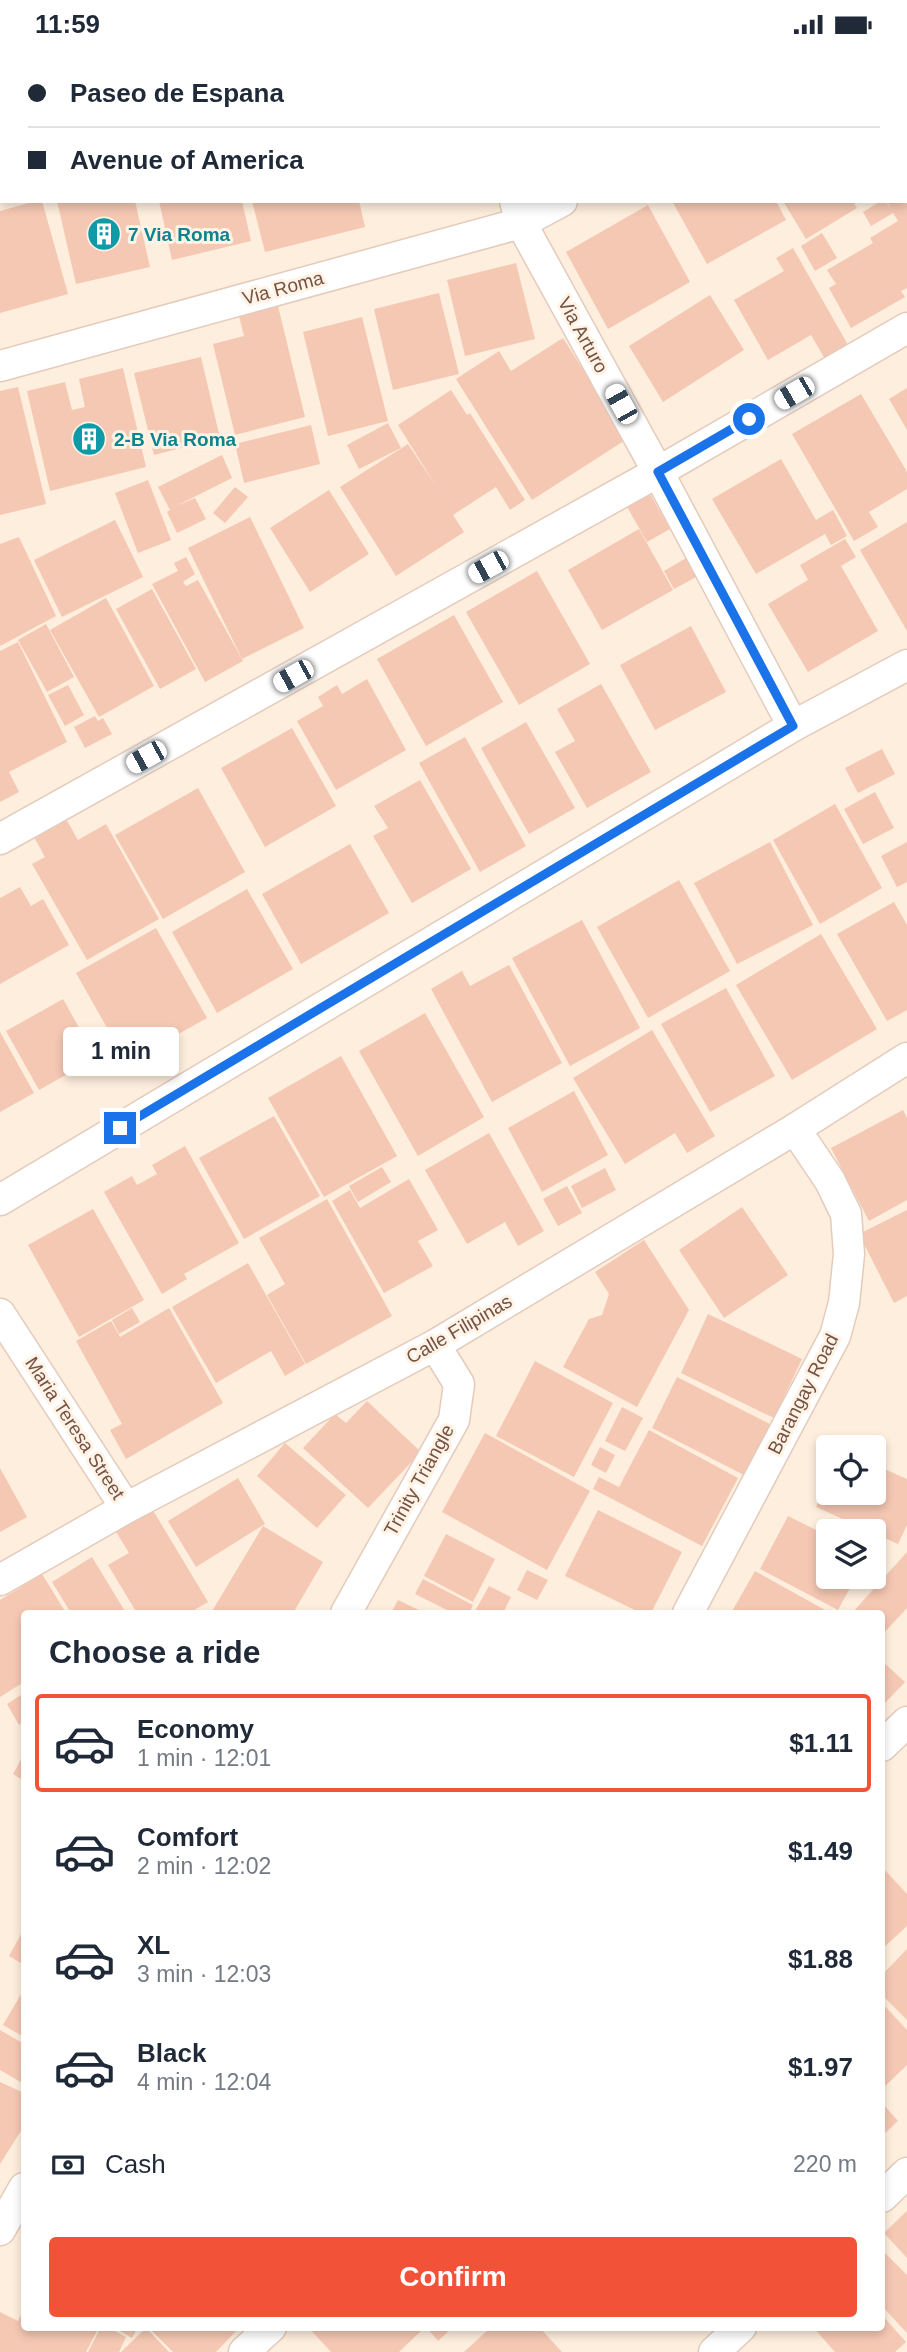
<!DOCTYPE html>
<html lang="en">
<head>
<meta charset="utf-8">
<style>
	:root { --surface:#fff; --page:#f2f2f3; --text:#1f2937; --muted:#747a83; --line:#e0e1e3; --accent:#f25338 }
	body { margin:0; font-family:Helvetica,sans-serif; background:var(--page); color:var(--text); height:100vh; display:flex; flex-direction:column; font-size:26px; white-space:nowrap }
	* { box-sizing:border-box; margin:0 }
	p { font-size:23px; color:var(--muted) }
	.icon { flex:none; width:38px; height:38px; fill:none; stroke:currentColor; stroke-width:2; stroke-linecap:round; stroke-linejoin:round }
	.map { position:relative; flex:1; overflow:hidden }
	.sheet { position:absolute; left:21px; top:1561px; width:864px; height:721px; display:flex; flex-direction:column; background:var(--surface); border-radius:7px; box-shadow:0 4px 10px #0003 }
	.sheet>* { flex:none }
	.top-card { position:absolute; left:0px; top:0px; width:908px; height:154px; box-shadow:0 4px 10px #0003; display:grid; align-content:center; height:154px; padding:0 28px; background:var(--surface) }
	.buttons { position:absolute; left:816px; top:1386px; display:grid; gap:14px }
	.buttons a { display:grid; place-items:center; width:70px; height:70px; border-radius:7px; background:var(--surface); box-shadow:0 4px 10px #0003; font-size:35px }
	.end { position:absolute; width:32px; height:32px; margin:-16px; border:9px solid #1a73e8; background:#fff; box-shadow:0 0 0 4px #fff }
	.from { border-radius:50% }
	.bubble { position:absolute; height:49px; border-radius:7px; background:var(--surface); box-shadow:0 4px 10px #0003; font-size:23px; font-weight:700; line-height:49px; text-align:center }
	.car { position:absolute; width:21px; height:42px; margin:-21px -10px; border-radius:9px; box-shadow:0 0 5px 2px #0007; background:linear-gradient(#fff 24%,#345 0 40%,#fff 0 76%,#345 0 86%,#fff 0) }
	.top-card b { display:flex; align-items:center; gap:24px; height:66px; font-size:26px }
	.top-card b+b { border-top:2px solid var(--line) }
	.top-card i { width:18px; height:18px; background:var(--text) }
	ul { padding:0; list-style:none }
	li { display:flex; align-items:center; gap:21px; height:98px; margin:0 14px 10px; padding:0 14px; border:4px solid transparent; border-radius:7px }
	li div { flex:1 }
	li b { display:block; font-size:26px }
	li em { font-style:normal; font-weight:700 }
	li.active { border-color:var(--accent) }
	li>.icon { width:63px; height:63px; stroke-width:1.5 }
	h2 { padding:0 28px; font-size:32px; line-height:84px }
	.pay { display:flex; align-items:center; gap:18px; height:77px; padding:0 28px; font-size:26px }
	.pay p { margin-inline-start:auto }
	.button { display:flex; gap:14px; margin-top:auto; padding:14px 28px }
	.button a { flex:1; height:80px; border-radius:7px; background:var(--accent); color:#fff; font-size:28px; font-weight:700; line-height:80px; text-align:center }
	.status { display:flex; justify-content:space-between; align-items:center; height:49px; padding:0 35px; background:var(--surface); direction:ltr }
	.status svg { height:19px; fill:currentColor }
	.map>svg:first-child { display:block }
	.building { fill:#f5c8b3 }
	.lines { fill:none; stroke-linecap:round; stroke-linejoin:round }
	.minor-casing { stroke:#e4cbbc; stroke-width:33 }
	.minor { stroke:#fff; stroke-width:30 }
	.route { stroke:#1a73e8; stroke-width:9 }
	.labels { text-anchor:middle; dominant-baseline:central; stroke-width:6; stroke-linejoin:round; paint-order:stroke }
	.culture-label { font-size:19px; font-weight:bold; fill:#0d838f; stroke:#fff3e5; text-anchor:start }
	.street-label { font-size:19px; fill:#755244; stroke:#fff3e5 }
</style>
</head>
<body>
<div class="status"><b>11:59</b><svg viewBox="0 0 49 12"><path d="M0 12V9h3v3zM5 12V6h3v6zM10 12V3h3v9zM15 12V0h3v12zM26 1h20v11H26zM47 4h2v5h-2z"/></svg></div>
<div class="map">
<svg width="907" height="2303" viewBox="0 0 907 2303">
	<rect width="100%" height="100%" fill="#feeedd"/>
	<g class="building">
		<path d="M36 152H42L68 245 0 264V162Z"/>
		<path d="M57 152H135L150 218 76 235Z"/>
		<path d="M159 152H242L251 192 172 211Z"/>
		<path d="M252 152H359L365 178 265 203Z"/>
		<path d="M672 152H776L786 171 707 215Z"/>
		<path d="M783 152H859L854 155 857 159 806 190Z"/>
		<path d="M881 152H886L891 161 887 152H907V239L901 242 905 248 851 279 829 239 836 235 827 221 873 194 870 189 898 172 893 164 871 177 863 163Z"/>
		<path d="M648 156 690 233 608 280 566 203Z"/>
		<path d="M822 184 837 209 815 222 801 197Z"/>
		<path d="M793 199 848 296 825 310 811 286 768 311 734 251 784 222 776 209Z"/>
		<path d="M516 214 535 290 465 307 447 231Z"/>
		<path d="M439 244 459 325 393 341 374 260Z"/>
		<path d="M710 246 744 301 663 353 629 297Z"/>
		<path d="M278 257 305 368 235 386 213 295 244 287 239 267Z"/>
		<path d="M362 268 388 372 328 387 303 283Z"/>
		<path d="M563 289 627 390 532 451 456 330 499 302 511 322Z"/>
		<path d="M201 308 220 389 154 406 134 324Z"/>
		<path d="M123 319 146 418 50 442 27 342 65 333 72 361 85 358 79 330Z"/>
		<path d="M18 338 46 455 0 466V342Z"/>
		<path d="M907 339V381L889 350Z"/>
		<path d="M451 341 467 366 470 364 525 451 510 461 496 438 453 466 464 483 396 527 340 438 408 395 436 437 398 376Z"/>
		<path d="M861 345 907 423V440L869 463 878 478 854 492 792 385Z"/>
		<path d="M388 374 401 399 359 420 347 396Z"/>
		<path d="M311 376 320 415 244 434 235 395Z"/>
		<path d="M222 406 232 429 176 457 195 449 206 470 177 484 167 463 170 461 158 438Z"/>
		<path d="M781 410 816 471 833 461 847 487 831 496 825 485 756 525 712 450Z"/>
		<path d="M148 431 171 491 138 504 115 444Z"/>
		<path d="M235 438 248 448 225 474 213 464Z"/>
		<path d="M329 441 369 505 310 543 270 479Z"/>
		<path d="M649 443 670 480 647 493 626 456Z"/>
		<path d="M250 468 304 579 242 610 188 499Z"/>
		<path d="M115 471 143 528 62 568 34 511Z"/>
		<path d="M907 473V582L860 501Z"/>
		<path d="M639 480 673 541 602 581 568 521Z"/>
		<path d="M19 488 56 567 0 597V495Z"/>
		<path d="M845 490 856 508 841 517 878 582 808 623 768 555 808 531 800 516Z"/>
		<path d="M186 508 195 525 183 533 186 537 198 531 243 612 205 633 152 535 178 522 174 514Z"/>
		<path d="M688 508 698 527 674 540 664 522Z"/>
		<path d="M537 522 590 615 519 656 466 563Z"/>
		<path d="M152 540 196 620 160 640 116 560Z"/>
		<path d="M106 549 154 637 99 668 50 581Z"/>
		<path d="M454 566 503 653 426 697 377 610Z"/>
		<path d="M46 575 74 628 47 643 18 591Z"/>
		<path d="M691 577 726 643 655 681 620 616Z"/>
		<path d="M18 593 67 693 9 723 19 743 0 753V602Z"/>
		<path d="M367 630 406 701 336 741 297 672 323 657 318 648 337 636 342 645Z"/>
		<path d="M601 635 651 723 587 759 555 703 575 692 557 660Z"/>
		<path d="M68 636 84 666 65 677 48 646Z"/>
		<path d="M95 667 98 672 103 669 112 685 85 699 74 678Z"/>
		<path d="M526 673 575 759 529 785 481 699Z"/>
		<path d="M292 679 336 757 265 798 221 719Z"/>
		<path d="M465 688 526 797 480 823 419 714Z"/>
		<path d="M882 700 895 725 858 744 845 719Z"/>
		<path d="M420 731 471 820 412 854 373 787 388 779 374 757Z"/>
		<path d="M198 739 245 823 163 870 115 786Z"/>
		<path d="M875 743 894 779 863 795 844 760Z"/>
		<path d="M835 755 882 839 820 875 773 791Z"/>
		<path d="M66 770 78 791 106 775 159 870 87 911 32 815 45 808 34 788Z"/>
		<path d="M770 793 813 876 737 915 694 834Z"/>
		<path d="M907 793V833L897 838 881 807Z"/>
		<path d="M350 795 389 864 301 915 262 845Z"/>
		<path d="M679 831 730 922 648 969 597 878Z"/>
		<path d="M20 838 31 857 43 850 69 896 0 935V849Z"/>
		<path d="M247 840 293 920 217 964 172 883Z"/>
		<path d="M894 853 907 876V961L887 972 837 885Z"/>
		<path d="M582 871 640 979 570 1017 512 909Z"/>
		<path d="M156 879 207 969 127 1014 76 924Z"/>
		<path d="M821 885 877 980 792 1031 736 936Z"/>
		<path d="M509 916 562 1014 492 1053 431 940 462 922 470 937Z"/>
		<path d="M726 939 775 1027 710 1063 661 975Z"/>
		<path d="M63 950 96 1009 39 1041 6 982Z"/>
		<path d="M425 964 484 1068 418 1107 359 1002Z"/>
		<path d="M652 981 715 1087 687 1104 675 1084 625 1115 573 1029Z"/>
		<path d="M0 983 34 1044 0 1063Z"/>
		<path d="M341 1007 397 1107 324 1148 268 1049Z"/>
		<path d="M574 1042 608 1106 542 1143 508 1079Z"/>
		<path d="M903 1061 907 1069V1151L869 1172 831 1099Z"/>
		<path d="M274 1067 320 1147 244 1190 199 1109Z"/>
		<path d="M489 1084 544 1182 518 1197 505 1173 467 1195 425 1121Z"/>
		<path d="M185 1097 239 1194 184 1225 187 1230 162 1245 104 1143 132 1127 137 1136 157 1125 152 1116Z"/>
		<path d="M382 1118 391 1133 358 1153 349 1137Z"/>
		<path d="M605 1119 616 1141 582 1159 571 1137Z"/>
		<path d="M409 1130 438 1181 418 1192 433 1217 384 1244 332 1152 350 1141 360 1159Z"/>
		<path d="M567 1137 582 1164 558 1177 543 1150Z"/>
		<path d="M327 1150 392 1267 306 1315 267 1246 285 1235 259 1189Z"/>
		<path d="M742 1158 788 1226 724 1269 679 1201Z"/>
		<path d="M93 1160 144 1251 79 1288 28 1196Z"/>
		<path d="M907 1161V1247L894 1254 859 1185Z"/>
		<path d="M644 1191 689 1261 637 1358 563 1318 589 1270 602 1266 609 1245 595 1223Z"/>
		<path d="M248 1214 305 1315 285 1327 271 1302 216 1334 172 1258Z"/>
		<path d="M132 1259 140 1273 119 1285 112 1271Z"/>
		<path d="M169 1259 223 1354 126 1410 110 1381 122 1375 76 1292 111 1272 120 1288Z"/>
		<path d="M708 1265 802 1310 774 1369 681 1324Z"/>
		<path d="M535 1312 613 1354 574 1428 496 1387Z"/>
		<path d="M677 1328 772 1376 746 1427 652 1379Z"/>
		<path d="M367 1352 421 1403 368 1459 303 1399 335 1365 346 1374Z"/>
		<path d="M622 1358 643 1369 625 1402 605 1392Z"/>
		<path d="M649 1381 738 1429 702 1497 593 1440 599 1428 619 1438Z"/>
		<path d="M485 1384 590 1442 547 1521 442 1463Z"/>
		<path d="M285 1394 346 1446 317 1479 257 1427Z"/>
		<path d="M600 1398 615 1406 606 1424 591 1416Z"/>
		<path d="M873 1415 907 1430V1476L898 1495 816 1458 828 1431V1444H873Z"/>
		<path d="M0 1419 27 1468 0 1483Z"/>
		<path d="M238 1429 265 1475 196 1518 168 1472Z"/>
		<path d="M151 1458 208 1553 189 1564H137L108 1516 129 1504 115 1481Z"/>
		<path d="M598 1461 682 1503 651 1564H641L565 1527Z"/>
		<path d="M788 1467 828 1487V1528H856L838 1561 760 1520Z"/>
		<path d="M263 1477 323 1513 293 1564H211Z"/>
		<path d="M446 1485 495 1510 473 1553 424 1527Z"/>
		<path d="M907 1503V1559L882 1586V1564H852Z"/>
		<path d="M92 1508 126 1564H71L52 1533Z"/>
		<path d="M527 1521 548 1531 537 1551 517 1541Z"/>
		<path d="M755 1522 825 1561 823 1564H731Z"/>
		<path d="M42 1525 66 1564H24V1633L0 1648V1551Z"/>
		<path d="M423 1530 473 1556 469 1564H453L415 1545Z"/>
		<path d="M489 1537 511 1548 503 1564H474Z"/>
		<path d="M398 1551 425 1564H391Z"/>
		<path d="M882 1612 905 1633 882 1657Z"/>
		<path d="M24 1644V1672L19 1676 7 1655Z"/>
		<path d="M24 1705V1732L13 1725Z"/>
		<path d="M882 1818 907 1845V1877L882 1900Z"/>
		<path d="M24 1880V1916L9 1907Z"/>
		<path d="M907 1900V1971L882 1946V1926Z"/>
		<path d="M24 1940V1988L3 1976Z"/>
		<path d="M882 1954 907 1981V2016L882 2040Z"/>
		<path d="M0 1981 24 1995V2035L0 2021Z"/>
		<path d="M0 2033 24 2044V2077L0 2115Z"/>
		<path d="M884 2056 898 2072 882 2087V2058Z"/>
		<path d="M907 2162V2209L884 2184Z"/>
		<path d="M883 2202 907 2226V2284L882 2257Z"/>
		<path d="M24 2259V2278H99L86 2303H0V2263L18 2272Z"/>
		<path d="M882 2266 906 2293 895 2303H835L813 2278H882Z"/>
		<path d="M101 2278H107L126 2288 119 2303H88Z"/>
		<path d="M113 2278H138L132 2289Z"/>
		<path d="M148 2278H240L216 2303H173Z"/>
		<path d="M308 2278H421L423 2280 399 2303H331Z"/>
		<path d="M426 2278H453L438 2292Z"/>
		<path d="M491 2278H539L562 2303H464Z"/>
		<path d="M146 2279 169 2303H121Z"/>
	</g>
	<g class="lines">
		<g class="minor-casing">
			<g id="minor">
				<path d="M476 0V2"/>
				<path d="M817 0 818 2"/>
				<path d="M844 2 847 0"/>
				<path d="M515 152 521 174 658 423 793 677"/>
				<path d="M0 317 521 174 562 152"/>
				<path d="M0 790 658 423 907 279"/>
				<path d="M0 1151 793 677 907 616"/>
				<path d="M0 1265 126 1459"/>
				<path d="M0 1531 126 1459 435 1296 795 1080 907 1009"/>
				<path d="M346 1564 454 1371 459 1335 435 1296"/>
				<path d="M688 1564 835 1287 844 1254 849 1205 846 1165 830 1132 795 1080"/>
				<path d="M882 1697 907 1673"/>
				<path d="M882 2148 907 2124"/>
				<path d="M0 2181 24 2139"/>
				<path d="M244 2303 271 2278"/>
				<path d="M714 2303 741 2278"/>
			</g>
		</g>
		<use href="#minor" class="minor"/>
	</g>
	<g class="lines">
		<path class="route" d="M120 1079 793 677 658 423 749 370"/>
	</g>
	<defs>
		<g id="building-disc" transform="scale(1.75)"><circle r="9.5" fill="#0f9aa8" stroke="#fff3e5"/><path d="M-4-6H4V6H1V3H-1V6H-4ZM-2.5-4.3h1.7v1.8h-1.7ZM.8-4.3h1.7v1.8H.8ZM-2.5-1h1.7V.8h-1.7ZM.8-1h1.7V.8H.8Z" fill="#fff"/></g>
	</defs>
	<g fill-rule="evenodd">
		<use href="#building-disc" x="104" y="185"/>
		<use href="#building-disc" x="89" y="390"/>
	</g>
	<g class="labels">
		<g class="culture-label">
			<text x="128" y="185">7 Via Roma</text>
			<text x="114" y="390">2-B Via Roma</text>
		</g>
		<g class="street-label">
			<text transform="translate(283 239) rotate(-15)">Via Roma</text>
			<text transform="translate(583 286) rotate(61)">Via Arturo</text>
			<text transform="translate(459 1280) rotate(-30)">Calle Filipinas</text>
			<text transform="translate(803 1345) rotate(-63)">Barangay Road</text>
			<text transform="translate(75 1379) rotate(57)">Maria Teresa Street</text>
			<text transform="translate(419 1431) rotate(-61)">Trinity Triangle</text>
		</g>
	</g>
</svg>
<div class="buttons">
<a><svg class="icon" aria-label="locate" viewBox="0 0 24 24"><circle cx="12" cy="12" r="6"/><path d="M12 2v4M12 18v4M2 12h4M18 12h4"/></svg></a>
<a><svg class="icon" aria-label="layers" viewBox="0 0 24 24"><path d="M12 4l9 5-9 5-9-5zM3 14l9 5 9-5"/></svg></a>
</div>
<i class="end from" style="left:749px;top:370px"></i>
<i class="end" style="left:120px;top:1079px"></i>
<div class="bubble" style="left:63px;top:978px;width:116px">1 min</div>
<i class="car" style="left:794px;top:344px;rotate:240deg"></i>
<i class="car" style="left:621px;top:355px;rotate:331deg"></i>
<i class="car" style="left:488px;top:518px;rotate:241deg"></i>
<i class="car" style="left:293px;top:627px;rotate:241deg"></i>
<i class="car" style="left:146px;top:708px;rotate:241deg"></i>
<div class="top-card">
<b><i class="from"></i>Paseo de Espana</b>
<b><i></i>Avenue of America</b>
</div>
<section class="sheet">
<h2>Choose a ride</h2>
<ul>
<li class="active"><svg class="icon" aria-label="car" viewBox="0 0 24 24"><path d="M5 17H2v-5l4-1 3-4h7l3 4 3 1v5h-3M9 17h6M6 11h13"/><circle cx="7" cy="17" r="2"/><circle cx="17" cy="17" r="2"/></svg><div><b>Economy</b><p>1 min · 12:01</p></div><em>$1.11</em></li>
<li><svg class="icon" aria-label="car" viewBox="0 0 24 24"><path d="M5 17H2v-5l4-1 3-4h7l3 4 3 1v5h-3M9 17h6M6 11h13"/><circle cx="7" cy="17" r="2"/><circle cx="17" cy="17" r="2"/></svg><div><b>Comfort</b><p>2 min · 12:02</p></div><em>$1.49</em></li>
<li><svg class="icon" aria-label="car" viewBox="0 0 24 24"><path d="M5 17H2v-5l4-1 3-4h7l3 4 3 1v5h-3M9 17h6M6 11h13"/><circle cx="7" cy="17" r="2"/><circle cx="17" cy="17" r="2"/></svg><div><b>XL</b><p>3 min · 12:03</p></div><em>$1.88</em></li>
<li><svg class="icon" aria-label="car" viewBox="0 0 24 24"><path d="M5 17H2v-5l4-1 3-4h7l3 4 3 1v5h-3M9 17h6M6 11h13"/><circle cx="7" cy="17" r="2"/><circle cx="17" cy="17" r="2"/></svg><div><b>Black</b><p>4 min · 12:04</p></div><em>$1.97</em></li>
</ul>
<div class="pay"><svg class="icon" aria-label="cash" viewBox="0 0 24 24"><path d="M3 7h18v10H3z"/><circle cx="12" cy="12" r="2"/></svg>Cash<p>220 m</p></div>
<div class="button"><a>Confirm</a></div>
</section>
</div>
</body>
</html>
